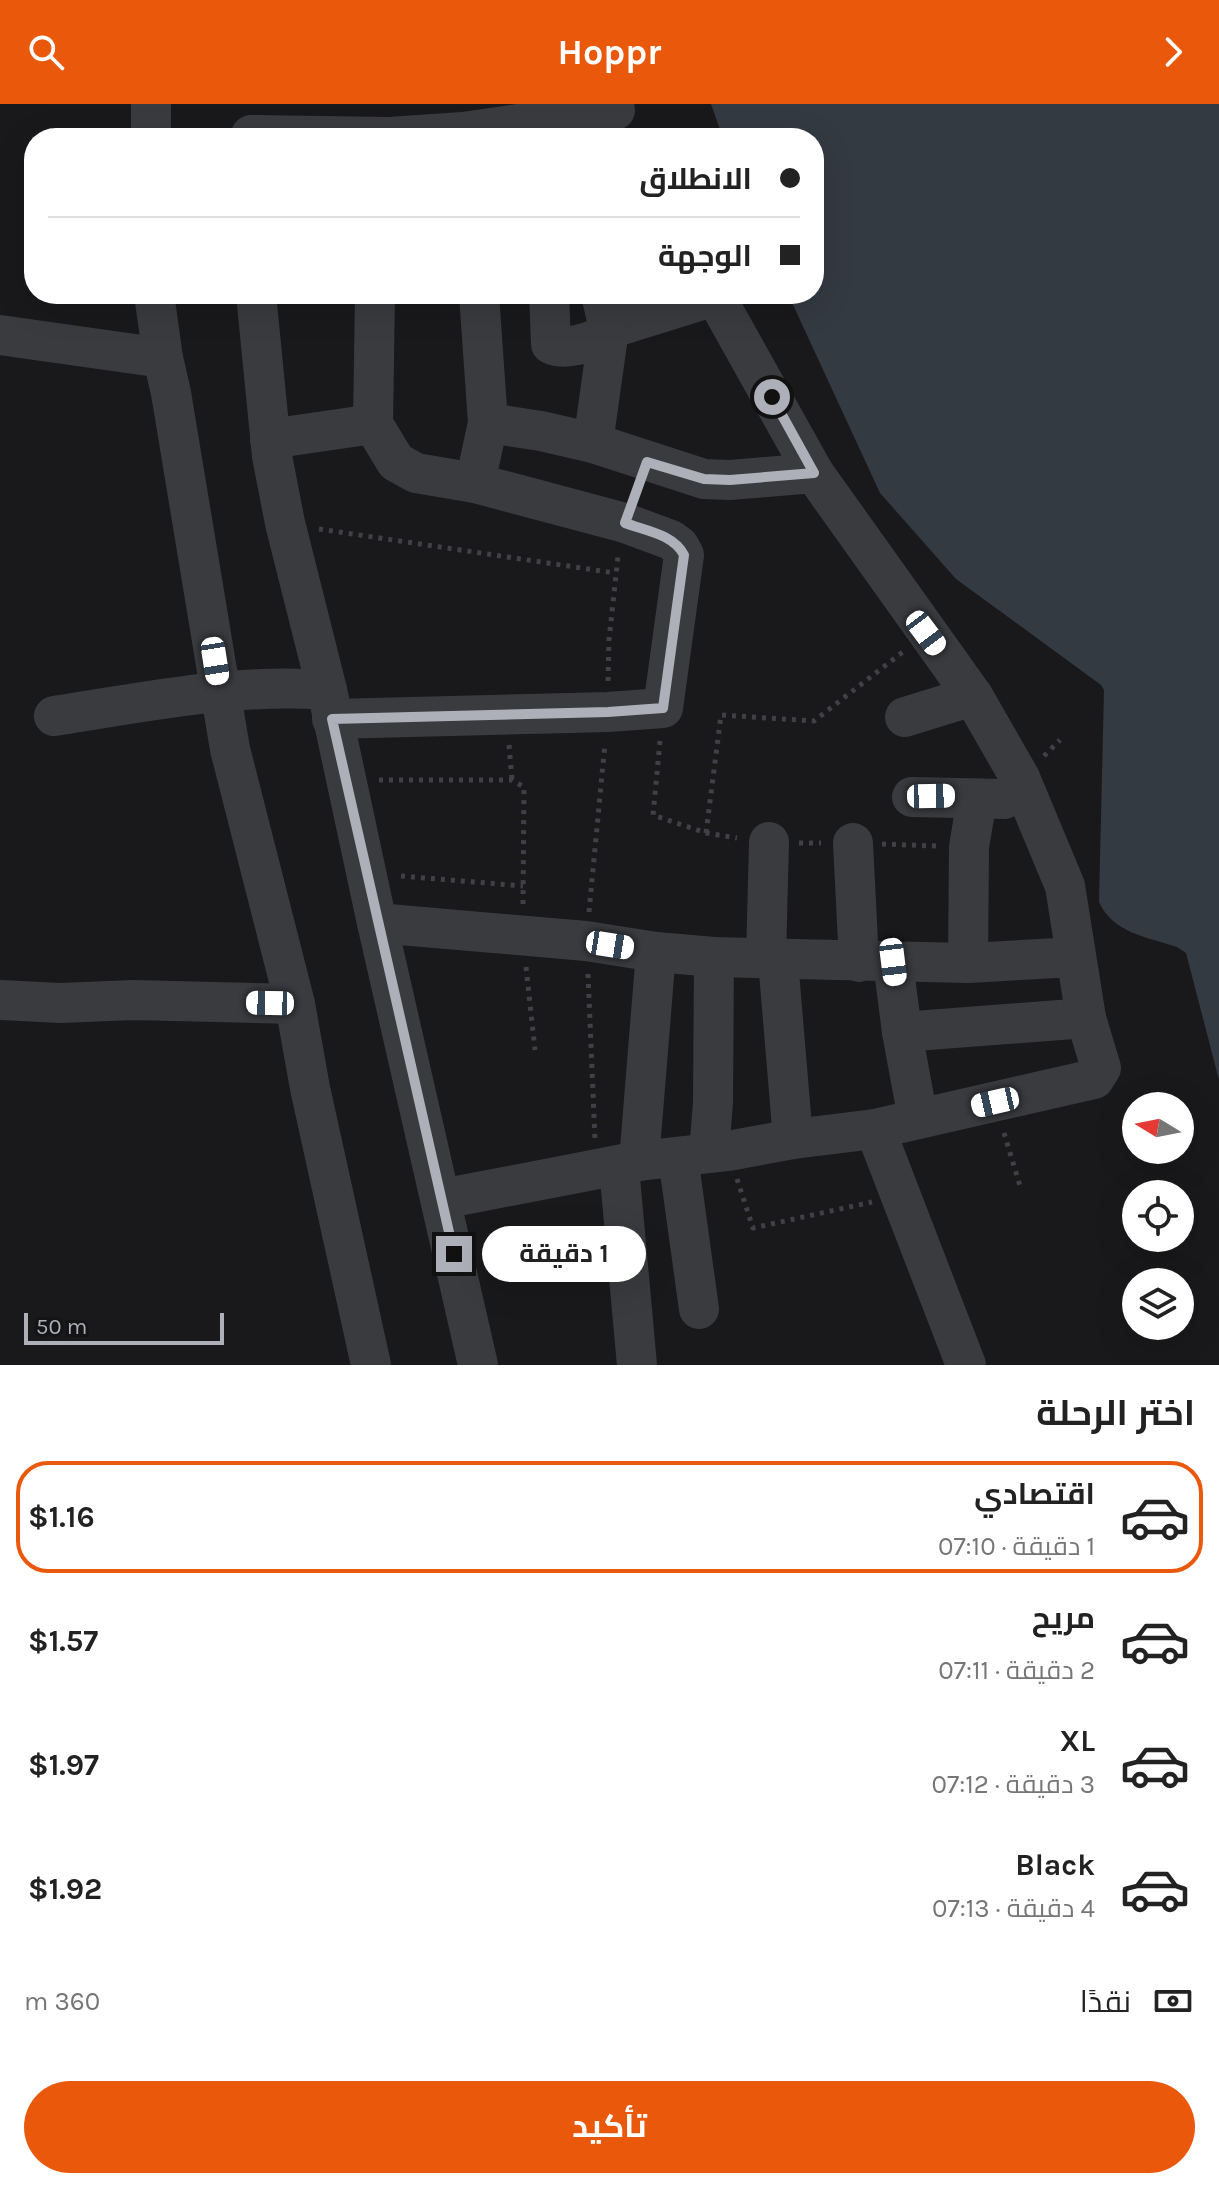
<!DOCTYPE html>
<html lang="ar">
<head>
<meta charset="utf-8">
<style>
	:root { --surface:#fff; --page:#f6f6f6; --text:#222; --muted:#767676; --line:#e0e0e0; --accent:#ea580c }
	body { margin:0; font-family:Karla,Cairo,sans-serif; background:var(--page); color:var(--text); direction:rtl; height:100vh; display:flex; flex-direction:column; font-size:30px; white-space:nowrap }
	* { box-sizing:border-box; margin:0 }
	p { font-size:26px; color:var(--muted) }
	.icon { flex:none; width:44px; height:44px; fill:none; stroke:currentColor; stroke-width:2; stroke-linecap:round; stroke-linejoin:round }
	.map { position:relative; height:1261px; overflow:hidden; direction:ltr }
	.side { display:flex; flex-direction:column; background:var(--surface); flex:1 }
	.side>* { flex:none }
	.top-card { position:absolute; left:24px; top:24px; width:800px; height:176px; border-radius:32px; box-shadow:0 8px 32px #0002; direction:rtl; display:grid; align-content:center; height:176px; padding:0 24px; background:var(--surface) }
	.needle { width:52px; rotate:280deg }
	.controls { position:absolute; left:1122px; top:988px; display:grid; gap:16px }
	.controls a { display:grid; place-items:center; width:72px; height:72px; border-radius:50%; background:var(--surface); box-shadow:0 8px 32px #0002; font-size:40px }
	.scale { position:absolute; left:24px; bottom:20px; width:200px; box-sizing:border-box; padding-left:8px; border:4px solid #adafb9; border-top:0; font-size:22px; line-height:28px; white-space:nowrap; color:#adafb9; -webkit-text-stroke:6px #141416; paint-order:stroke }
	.end { position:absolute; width:36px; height:36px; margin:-18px; border:10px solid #adafb9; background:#111; box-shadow:0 0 0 4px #111 }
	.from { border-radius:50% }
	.bubble { position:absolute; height:56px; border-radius:28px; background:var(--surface); box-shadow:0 8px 32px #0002; font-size:26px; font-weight:700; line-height:56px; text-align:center; direction:rtl }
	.car { position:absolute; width:24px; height:48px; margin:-24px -12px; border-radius:10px; box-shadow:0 0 6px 2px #0007; background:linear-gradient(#fff 24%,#345 0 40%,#fff 0 76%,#345 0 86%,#fff 0) }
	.top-card b { display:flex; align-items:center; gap:28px; height:76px; font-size:30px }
	.top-card b+b { border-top:2px solid var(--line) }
	.top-card i { width:20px; height:20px; background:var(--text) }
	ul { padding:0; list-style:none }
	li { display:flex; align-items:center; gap:24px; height:112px; margin:0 16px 12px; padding:0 8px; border:4px solid transparent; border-radius:32px }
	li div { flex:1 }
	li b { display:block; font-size:30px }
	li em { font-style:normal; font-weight:700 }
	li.selected { border-color:var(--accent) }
	li>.icon { width:72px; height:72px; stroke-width:1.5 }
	h2 { padding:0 24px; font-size:36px; line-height:96px }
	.pay { display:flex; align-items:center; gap:20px; height:88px; padding:0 24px; font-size:30px }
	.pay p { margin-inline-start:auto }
	.button { display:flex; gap:16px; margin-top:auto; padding:16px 24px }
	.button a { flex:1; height:92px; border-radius:48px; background:var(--accent); color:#fff; font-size:32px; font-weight:700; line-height:92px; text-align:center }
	header { display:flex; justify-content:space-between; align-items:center; height:104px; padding:0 24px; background:var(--accent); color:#fff; font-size:36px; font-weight:700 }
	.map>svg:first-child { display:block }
	.water { fill:#343a42 }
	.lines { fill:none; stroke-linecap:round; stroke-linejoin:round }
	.path { stroke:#404146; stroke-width:5; stroke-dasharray:4 6; stroke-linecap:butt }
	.minor { stroke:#3a3b3f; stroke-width:40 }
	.route { stroke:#adafb9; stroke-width:10 }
</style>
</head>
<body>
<header><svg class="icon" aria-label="forward" viewBox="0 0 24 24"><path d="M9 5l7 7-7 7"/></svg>Hoppr<svg class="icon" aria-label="search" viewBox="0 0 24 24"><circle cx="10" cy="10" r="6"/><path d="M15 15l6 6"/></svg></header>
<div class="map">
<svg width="1219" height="1261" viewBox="0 0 1219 1261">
	<rect width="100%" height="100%" fill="#19191b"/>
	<path class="water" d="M711 0H1219V976L1186 849 1177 843C1147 833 1113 829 1099 798L1104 586 1101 581 956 475 880 389 788 190H814V34H723Z"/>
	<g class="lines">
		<g class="path">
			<path d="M319 425 615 469"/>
			<path d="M608 577 609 536 618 452"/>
			<path d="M660 637 653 711 706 729 737 734"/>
			<path d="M509 641 512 676"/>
			<path d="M1044 652 1060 636"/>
			<path d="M379 676H512L524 683 523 801"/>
			<path d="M706 729 721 611 814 617 904 547"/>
			<path d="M799 739H821"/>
			<path d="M882 740 936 742"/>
			<path d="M401 772 523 782"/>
			<path d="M589 808 605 639"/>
			<path d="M526 863 535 946"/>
			<path d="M588 870 595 1036"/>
			<path d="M1004 1029 1020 1082"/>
			<path d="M737 1075 753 1124 872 1098"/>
		</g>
		<g class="minor">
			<path d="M151 0V34"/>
			<path d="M251 31 389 33 463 28 615 6"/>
			<path d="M154 190 163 254 171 289 230 645 295 900 310 984 371 1261"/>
			<path d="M256 190 272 352 285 419 327 586 377 819 478 1261"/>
			<path d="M549 190 551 240C567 248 592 236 608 231"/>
			<path d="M609 225 715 192"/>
			<path d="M0 231 163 254"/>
			<path d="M488 319 541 327 593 339 704 375 730 376 814 369"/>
			<path d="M270 335 373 320"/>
			<path d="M593 339 609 225 601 190"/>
			<path d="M475 379 488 319 479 190"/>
			<path d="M54 612C145 598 234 579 327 586"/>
			<path d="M905 613 973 592"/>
			<path d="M332 615 608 608 663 604 684 451 679 442 671 436 625 419 475 379 416 369 396 358 373 320 375 190"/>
			<path d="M912 693 1004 695"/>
			<path d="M853 739 859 858"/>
			<path d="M377 819 586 837 656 848 714 853 968 859 1075 853"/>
			<path d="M766 855 769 738"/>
			<path d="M778 856 793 1035"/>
			<path d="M893 858 902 928 918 1015"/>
			<path d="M968 859 969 743 977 695"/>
			<path d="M0 896 60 899 133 896 295 900"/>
			<path d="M902 928 1086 914"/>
			<path d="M875 1025 966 1261"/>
			<path d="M709 1049 713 998 714 853"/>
			<path d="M678 1053 699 1205"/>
			<path d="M639 1057 656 848"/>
			<path d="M619 1063 637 1261"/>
			<path d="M442 1095 639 1057 728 1047 793 1035 875 1025 1094 975 1101 964 1086 914 1065 782 1020 674 973 592 814 369 714 190"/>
		</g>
	</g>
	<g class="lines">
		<path class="route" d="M454 1150 332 615 608 608 663 604 684 451C673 430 646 427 625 419L647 358 704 375 730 376 814 369 772 293"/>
	</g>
</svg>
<div class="controls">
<a><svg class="needle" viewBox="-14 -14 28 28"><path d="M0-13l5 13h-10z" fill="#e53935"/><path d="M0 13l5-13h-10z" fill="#767676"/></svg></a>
<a><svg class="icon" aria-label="locate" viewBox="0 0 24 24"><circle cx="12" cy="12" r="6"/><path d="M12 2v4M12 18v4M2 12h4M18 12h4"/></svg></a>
<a><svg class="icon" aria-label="layers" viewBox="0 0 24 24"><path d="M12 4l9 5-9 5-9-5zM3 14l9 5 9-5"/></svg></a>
</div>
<div class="scale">50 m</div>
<i class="end from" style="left:772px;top:293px"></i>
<i class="end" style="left:454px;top:1150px"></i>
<div class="bubble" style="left:482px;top:1122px;width:164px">1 دقيقة</div>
<i class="car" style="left:926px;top:529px;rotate:143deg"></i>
<i class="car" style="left:215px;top:557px;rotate:171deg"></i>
<i class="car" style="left:931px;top:692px;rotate:89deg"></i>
<i class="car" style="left:610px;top:841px;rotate:99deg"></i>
<i class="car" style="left:893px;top:858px;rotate:173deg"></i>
<i class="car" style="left:270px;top:899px;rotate:271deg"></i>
<i class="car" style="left:995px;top:998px;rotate:257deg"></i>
<div class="top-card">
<b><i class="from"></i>الانطلاق</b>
<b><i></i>الوجهة</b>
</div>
</div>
<section class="side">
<h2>اختر الرحلة</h2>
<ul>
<li class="selected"><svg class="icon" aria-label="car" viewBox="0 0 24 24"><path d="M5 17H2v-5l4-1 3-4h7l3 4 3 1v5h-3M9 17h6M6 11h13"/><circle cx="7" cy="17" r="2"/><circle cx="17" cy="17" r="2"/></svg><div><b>اقتصادي</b><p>1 دقيقة · 07:10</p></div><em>$1.16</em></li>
<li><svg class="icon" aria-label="car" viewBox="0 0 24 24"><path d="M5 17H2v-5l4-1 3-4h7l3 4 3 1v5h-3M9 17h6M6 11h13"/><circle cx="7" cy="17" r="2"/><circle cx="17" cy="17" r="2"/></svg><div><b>مريح</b><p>2 دقيقة · 07:11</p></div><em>$1.57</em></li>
<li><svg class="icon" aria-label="car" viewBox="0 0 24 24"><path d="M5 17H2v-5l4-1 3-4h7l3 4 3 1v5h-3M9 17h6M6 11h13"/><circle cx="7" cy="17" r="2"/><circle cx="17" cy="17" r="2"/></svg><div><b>XL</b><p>3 دقيقة · 07:12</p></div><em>$1.97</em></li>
<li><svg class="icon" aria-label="car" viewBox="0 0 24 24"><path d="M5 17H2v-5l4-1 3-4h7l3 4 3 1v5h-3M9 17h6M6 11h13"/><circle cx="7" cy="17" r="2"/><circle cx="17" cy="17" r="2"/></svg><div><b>Black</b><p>4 دقيقة · 07:13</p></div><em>$1.92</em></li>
</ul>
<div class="pay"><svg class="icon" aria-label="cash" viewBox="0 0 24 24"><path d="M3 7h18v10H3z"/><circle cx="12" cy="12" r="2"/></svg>نقدًا<p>360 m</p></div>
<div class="button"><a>تأكيد</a></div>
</section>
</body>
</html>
